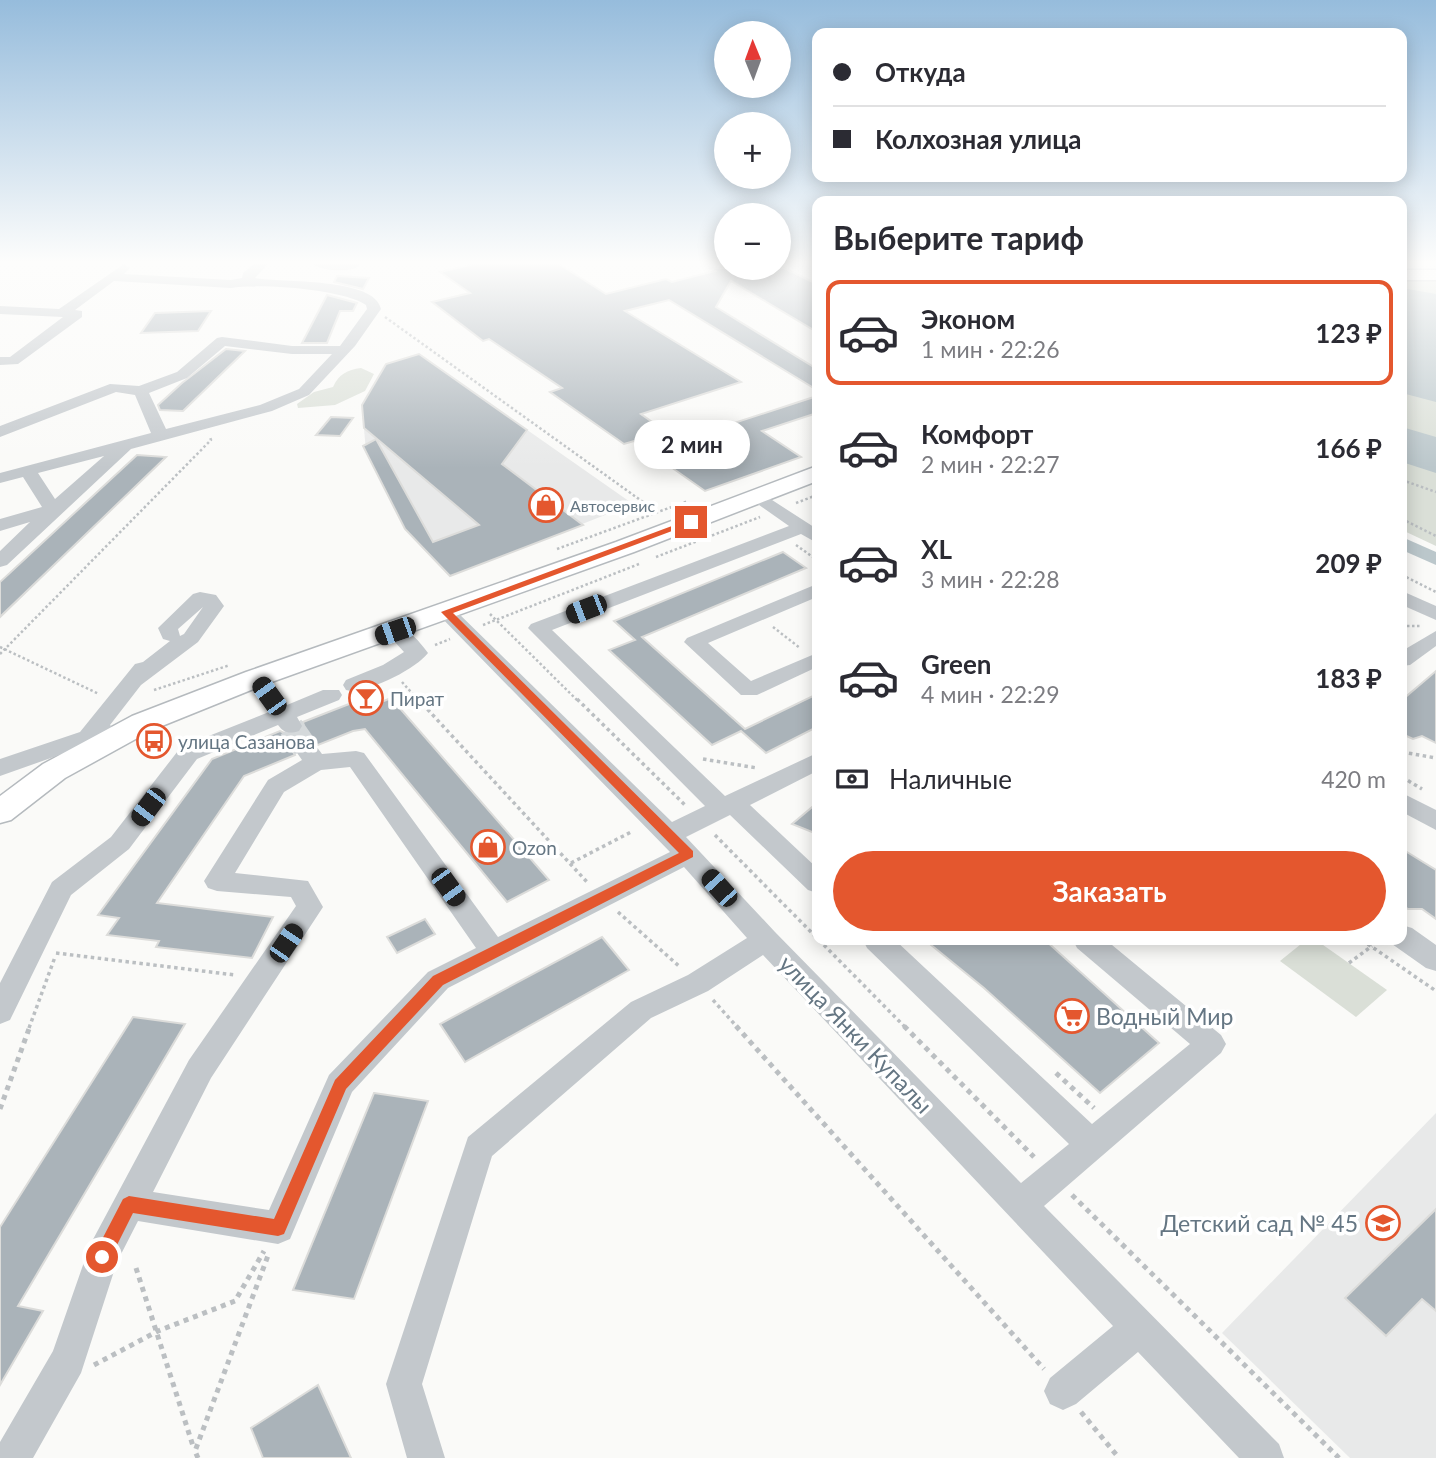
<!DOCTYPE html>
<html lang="ru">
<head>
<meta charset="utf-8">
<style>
	:root { --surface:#fff; --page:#f7f7f7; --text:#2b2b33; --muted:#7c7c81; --line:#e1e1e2; --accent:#e4572e }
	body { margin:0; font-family:Lato,sans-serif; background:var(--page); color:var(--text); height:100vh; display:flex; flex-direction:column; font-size:26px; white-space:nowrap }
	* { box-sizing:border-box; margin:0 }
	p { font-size:23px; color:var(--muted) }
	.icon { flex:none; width:38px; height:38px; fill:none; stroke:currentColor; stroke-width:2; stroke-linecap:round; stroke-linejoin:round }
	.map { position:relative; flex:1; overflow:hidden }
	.drawer { position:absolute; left:812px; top:196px; width:595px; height:749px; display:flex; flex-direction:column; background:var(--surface); border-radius:14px; box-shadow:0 4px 18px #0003 }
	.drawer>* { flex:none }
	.banner { position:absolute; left:812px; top:28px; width:595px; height:154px; border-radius:14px; box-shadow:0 4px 18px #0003; display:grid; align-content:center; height:154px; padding:0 21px; background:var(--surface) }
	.needle { width:46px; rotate:359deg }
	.controls { position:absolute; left:714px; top:21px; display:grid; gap:14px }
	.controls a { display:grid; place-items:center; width:77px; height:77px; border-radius:50%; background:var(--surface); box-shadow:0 4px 18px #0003; font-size:35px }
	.end { position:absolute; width:32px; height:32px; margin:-16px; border:9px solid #e4572e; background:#fff; box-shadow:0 0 0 4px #fff }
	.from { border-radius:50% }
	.bubble { position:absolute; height:49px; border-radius:24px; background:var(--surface); box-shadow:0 4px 18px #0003; font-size:23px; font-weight:700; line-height:49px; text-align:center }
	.car { position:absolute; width:21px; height:42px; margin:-21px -10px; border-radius:9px; box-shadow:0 0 5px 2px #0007; background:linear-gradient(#222 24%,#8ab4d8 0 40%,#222 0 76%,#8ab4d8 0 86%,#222 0) }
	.banner b { display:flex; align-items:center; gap:24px; height:66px; font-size:26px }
	.banner b+b { border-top:2px solid var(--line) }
	.banner i { width:18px; height:18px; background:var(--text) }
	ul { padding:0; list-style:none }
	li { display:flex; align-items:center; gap:21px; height:105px; margin:0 14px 10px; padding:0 7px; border:4px solid transparent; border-radius:14px }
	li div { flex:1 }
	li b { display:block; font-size:26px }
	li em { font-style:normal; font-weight:700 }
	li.selected { border-color:var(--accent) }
	li>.icon { width:63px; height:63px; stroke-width:1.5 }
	h2 { padding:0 21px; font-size:32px; line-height:84px }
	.pay { display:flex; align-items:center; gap:18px; height:77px; padding:0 21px; font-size:26px }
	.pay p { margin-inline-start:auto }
	.primary-button { display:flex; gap:14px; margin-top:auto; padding:14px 21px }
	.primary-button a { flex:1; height:80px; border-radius:42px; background:var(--accent); color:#fff; font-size:28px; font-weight:700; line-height:80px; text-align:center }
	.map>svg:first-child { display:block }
	.built { fill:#e8e9e9 }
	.green { fill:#dadfd7 }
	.water { fill:#bbc7cb }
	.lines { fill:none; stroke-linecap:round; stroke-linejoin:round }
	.canal { fill:#bbc7cb; fill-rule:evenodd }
	.building { fill:#aab3b9; stroke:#dcdcda; stroke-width:2 }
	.minor-tunnel { stroke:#d5d9db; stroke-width:25; stroke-dasharray:25 13; stroke-linecap:butt }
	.major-casing { stroke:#b5babe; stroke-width:3 }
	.path-far2 { stroke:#bbbfc2; stroke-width:2.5; stroke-dasharray:2.5 2.5; stroke-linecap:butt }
	.path-far1 { stroke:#bbbfc2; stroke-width:3.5; stroke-dasharray:3.5 3.5; stroke-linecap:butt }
	.path { stroke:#bbbfc2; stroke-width:5; stroke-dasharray:5 5; stroke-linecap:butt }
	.minor { fill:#c3c8cc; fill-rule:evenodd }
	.major { fill:#fff; fill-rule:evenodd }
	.route { fill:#e4572e }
	.labels { text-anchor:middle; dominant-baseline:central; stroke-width:7; stroke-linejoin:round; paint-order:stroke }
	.far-poi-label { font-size:16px; fill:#657683; stroke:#fff; text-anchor:start }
	.poi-label { font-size:19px; fill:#657683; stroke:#fff; text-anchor:start }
	.near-poi-label { font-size:23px; fill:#657683; stroke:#fff; text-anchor:start }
	.near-street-label { font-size:23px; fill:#657683; stroke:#fff }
</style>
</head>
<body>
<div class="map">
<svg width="1436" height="1458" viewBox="0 0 1436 1458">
	<rect width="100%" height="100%" fill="#fafaf8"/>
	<g class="built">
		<path d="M419 354 633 504 450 576 405 529 366 452 362 405 386 364Z"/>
		<path d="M1436 1113V1458H1350L1222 1333Z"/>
	</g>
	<g class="green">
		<path d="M1402 278H1436V546L1402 530Z"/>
		<path d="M361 368 374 374 365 391 335 405 298 408 297 404 314 392 333 387C339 374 347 370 361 368Z"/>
		<path d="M1306 940H1316L1387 990 1356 1017 1280 961Z"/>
	</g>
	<g class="water">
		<path d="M1402 288 1436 294V402L1402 393Z"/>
		<path d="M1402 427 1436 437V473L1402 462Z"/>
	</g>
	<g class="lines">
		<path class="canal" d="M1402 537 1436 552V565L1402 550Z"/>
	</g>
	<g class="building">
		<path d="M474 264H559L606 294 666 279 672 282 715 271 709 268H784L817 284V332L731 281 716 307 817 369V390L669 300 625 311 741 382 641 414 679 441 817 396V413L762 431 801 457 705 491 634 441 624 444 550 392 562 388 489 339 483 341 432 302 470 293 440 272Z"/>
		<path d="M337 276 369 278 363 289 334 282Z"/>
		<path d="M327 295 357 303 353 311H340L327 343H302Z"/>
		<path d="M211 311 198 331 141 333 155 313Z"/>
		<path d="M226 349 245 351 183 411 160 410 158 405 182 383Z"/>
		<path d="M419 354 527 430 502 464 583 525 450 576 405 529 363 446 376 439 433 542 479 525 364 428 362 405 386 364Z"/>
		<path d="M331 417 353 418 340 436 316 435Z"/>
		<path d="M137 455 166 457 0 617V582Z"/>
		<path d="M783 552 806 568 642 637 745 729 817 694V727L766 753 741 731 712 745 609 650 635 640 614 621Z"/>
		<path d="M1436 671V743L1422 736 1413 739 1402 734V700Z"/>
		<path d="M367 697 374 705 391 698 549 880 507 902 365 729 353 731 318 745 310 741 298 742 292 750 295 755 244 776 157 903 273 917 252 958 156 947 159 941 107 935 119 918 98 915 212 759 280 731 289 735 300 734 304 727 303 722Z"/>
		<path d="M817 803V834L792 824Z"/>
		<path d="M1402 849 1436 870V919L1422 909H1408L1402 905Z"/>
		<path d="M425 919 435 934 397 953 387 937Z"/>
		<path d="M602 937 629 970 465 1062 440 1024Z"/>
		<path d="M925 940H1045L1159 1043 1100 1093 984 988Z"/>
		<path d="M133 1017 185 1024 18 1306 43 1311 0 1385V1227Z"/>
		<path d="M374 1093 428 1101 354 1299 293 1290Z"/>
		<path d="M1436 1209V1311L1422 1299 1386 1336 1345 1298Z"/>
		<path d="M318 1385 351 1458H263L251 1428Z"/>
	</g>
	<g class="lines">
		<path class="minor-tunnel" d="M291 727 307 750"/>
		<g class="major-casing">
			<g id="major">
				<rect x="1402" y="270" width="34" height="10"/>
				<path d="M817 466V481L634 552 266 684 152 730 65 778 11 820 0 823V796L43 764 132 716 246 672 616 542Z"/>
			</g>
		</g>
		<g class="path-far2">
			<path d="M385 317 657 512"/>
			<path d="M1402 480 1436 492"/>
			<path d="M796 503 817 495"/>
			<path d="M1402 519 1436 536"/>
			<path d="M796 545 817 560"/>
			<path d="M557 549 688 501"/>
			<path d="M656 557 760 517"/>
			<path d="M1402 575 1436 592"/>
			<path d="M490 614 578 701"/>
			<path d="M483 625 639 564"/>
			<path d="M1402 626H1421"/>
			<path d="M773 627 800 648"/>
			<path d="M435 645 450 639"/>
			<path d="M0 647 99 694"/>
			<path d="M0 654 211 440 210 437"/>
			<path d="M402 682 419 701"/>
			<path d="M154 690 230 665"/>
		</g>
		<g class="path-far1">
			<path d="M418 699 587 882"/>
			<path d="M577 699 685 805"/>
			<path d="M1402 752 1436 758"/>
			<path d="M703 759 757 768"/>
			<path d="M1402 777 1422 789"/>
			<path d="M715 835 817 938"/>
			<path d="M571 863 633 831"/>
			<path d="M618 912 680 967"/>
			<path d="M819 940 906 1028"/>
			<path d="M1362 940 1436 991"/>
			<path d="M56 953 235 975"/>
			<path d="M1349 963 1372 946"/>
			<path d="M713 1000 738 1028"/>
			<path d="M29 1028 55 957"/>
		</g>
		<g class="path">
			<path d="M736 1026 1044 1369"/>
			<path d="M904 1026 1034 1157"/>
			<path d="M1056 1073 1094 1108"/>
			<path d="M0 1109 30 1026"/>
			<path d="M1072 1195 1339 1458"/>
			<path d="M136 1268 194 1449"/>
			<path d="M94 1365 158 1331 235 1301 264 1251"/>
			<path d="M1081 1412 1119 1458"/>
			<path d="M198 1458 195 1451 269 1253"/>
		</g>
		<g class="minor">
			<path d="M124 264 130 268 124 274 231 280 242 278 243 273 254 264H268L255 278C281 283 375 277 381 309L355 346 309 395 272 411 131 449 7 565 0 567V551L30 522 0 531V519L42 507 23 477 0 483V473L151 433 135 395 116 392 0 437V426L110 384 139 386 177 372 217 338 222 337 292 346H340L367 309 366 305C343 289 259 283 231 288L114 281 75 310 82 311V317L18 364 0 365V357H10L63 317 0 314V306L59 309ZM225 346 292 354H332L299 389 260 405 166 429 149 393 187 378ZM104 456 55 499 38 473Z"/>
			<path d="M313 264H358L359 266C350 273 322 271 313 264Z"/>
			<path d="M758 491 817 529V543L801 534 552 630 725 796 817 753V771L750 805 817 868V893L808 890 730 815 686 837 775 932 1021 1183 1069 1144 867 948 863 940H895L1092 1124 1190 1044 1077 948 1073 940H1106L1221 1035 1226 1044 1221 1053 1044 1206 1279 1444 1284 1458H1239L1138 1352 1076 1404 1063 1410 1050 1404 1044 1391 1050 1378 1113 1326 763 955 708 991 651 1018 492 1156 422 1384 445 1458H407L386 1384 468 1137 631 1002 688 975 747 938 684 867 448 988 352 1092 290 1239 278 1244 138 1221 117 1262 81 1373 33 1458H0V1442L53 1351 90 1245 189 1060 296 906 291 897 217 891 208 888 204 881 268 780 302 760 295 750 299 745C311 741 315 744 322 754L356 751 364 753 498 937 670 852 436 612 439 608H453L672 822 705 806 528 628 531 624 789 526 752 500 749 496 752 492ZM350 767 476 948 428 972 329 1075 269 1210 153 1192 211 1078 323 907 308 881 235 873 284 792 321 770Z"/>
			<path d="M817 584V597L708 643 751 681 817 653V667L757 695H741L684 642 687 638Z"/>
			<path d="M1402 591 1436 606V620L1402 605Z"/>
			<path d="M200 592 216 595 224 606 198 642 141 685 110 725 116 731 113 736 0 776V759L80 732 135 664 143 662 170 641 163 639 158 628 193 594ZM203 607 184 634 180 636 178 629Z"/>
			<path d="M395 625C408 628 420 642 428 653 416 669 365 695 346 690L343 685 346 680 383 665 404 652 385 631 388 627Z"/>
			<path d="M1436 631V646L1410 665 1402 666V651Z"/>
			<path d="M256 671 264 673 287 705 323 690H339L342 695 339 700 297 717 302 726 299 731C289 734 284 733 278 725L197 759 129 849 71 895 10 1020 0 1024V983L52 882 111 837 181 747 269 712 245 678 248 673Z"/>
			<path d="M1402 793 1436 810V830L1402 812Z"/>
			<path d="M1402 925 1412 928 1436 945V971L1426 968 1392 944 1390 940H1402Z"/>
		</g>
		<use href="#major" class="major"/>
	</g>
	<linearGradient id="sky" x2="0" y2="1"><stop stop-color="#96bcdc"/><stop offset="0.56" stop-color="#fdfdfc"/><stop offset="1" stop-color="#fdfdfc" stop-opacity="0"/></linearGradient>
	<rect width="1436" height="468" fill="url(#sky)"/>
	<path class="route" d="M688 520 696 522 453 613 693 851V857L443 985 346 1089 284 1234 278 1236 133 1213 108 1263 102 1265 96 1263 93 1257 96 1251 123 1199 129 1196 274 1219 335 1080 433 976 679 853 441 612Z"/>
	<defs>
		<g id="shop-ring" transform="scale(1.75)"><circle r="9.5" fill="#fff" stroke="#e4572e" stroke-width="1.5"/><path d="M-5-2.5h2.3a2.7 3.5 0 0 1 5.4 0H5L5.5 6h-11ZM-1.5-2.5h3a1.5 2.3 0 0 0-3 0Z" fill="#e4572e"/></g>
		<g id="bar-ring" transform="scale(1.75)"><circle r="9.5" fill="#fff" stroke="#e4572e" stroke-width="1.5"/><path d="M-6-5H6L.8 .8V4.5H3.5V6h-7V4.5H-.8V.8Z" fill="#e4572e"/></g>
		<g id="bus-ring" transform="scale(1.75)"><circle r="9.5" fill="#fff" stroke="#e4572e" stroke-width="1.5"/><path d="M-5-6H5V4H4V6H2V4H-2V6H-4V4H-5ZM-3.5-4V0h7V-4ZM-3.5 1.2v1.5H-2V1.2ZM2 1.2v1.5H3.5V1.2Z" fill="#e4572e"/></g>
		<g id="supermarket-ring" transform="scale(1.75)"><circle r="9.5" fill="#fff" stroke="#e4572e" stroke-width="1.5"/><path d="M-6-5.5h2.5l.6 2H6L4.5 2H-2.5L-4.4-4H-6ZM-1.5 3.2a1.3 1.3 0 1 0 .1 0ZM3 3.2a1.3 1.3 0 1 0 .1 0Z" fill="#e4572e"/></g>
		<g id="school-ring" transform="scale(1.75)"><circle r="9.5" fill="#fff" stroke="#e4572e" stroke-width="1.5"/><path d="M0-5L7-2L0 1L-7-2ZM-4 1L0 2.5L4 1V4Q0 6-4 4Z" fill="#e4572e"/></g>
	</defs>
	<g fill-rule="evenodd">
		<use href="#shop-ring" x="546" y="505"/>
		<use href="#bar-ring" x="366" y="698"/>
		<use href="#bus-ring" x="154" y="741"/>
		<use href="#shop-ring" x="488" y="847"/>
		<use href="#supermarket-ring" x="1072" y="1016"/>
		<use href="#school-ring" x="1383" y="1223"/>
	</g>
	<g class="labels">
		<g class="far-poi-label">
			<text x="570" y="505">Автосервис</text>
		</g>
		<g class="poi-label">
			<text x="390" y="698">Пират</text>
			<text x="178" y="741">улица Сазанова</text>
			<text x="512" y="847">Ozon</text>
		</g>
		<g class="near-poi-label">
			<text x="1096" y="1016">Водный Мир</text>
			<text x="1358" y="1223" text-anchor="end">Детский сад № 45</text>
		</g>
		<g class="near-street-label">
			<text transform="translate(856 1034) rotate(46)">улица Янки Купалы</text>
		</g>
	</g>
</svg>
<div class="controls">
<a><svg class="needle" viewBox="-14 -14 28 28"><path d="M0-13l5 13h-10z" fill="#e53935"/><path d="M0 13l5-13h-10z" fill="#7c7c81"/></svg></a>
<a>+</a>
<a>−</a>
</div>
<i class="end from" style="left:102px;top:1257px"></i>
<i class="end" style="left:691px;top:522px"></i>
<div class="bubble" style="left:634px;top:420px;width:116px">2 мин</div>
<i class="car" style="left:586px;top:609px;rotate:249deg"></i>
<i class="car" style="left:395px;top:631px;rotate:251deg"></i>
<i class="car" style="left:269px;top:696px;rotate:324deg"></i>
<i class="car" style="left:148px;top:807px;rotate:217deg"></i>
<i class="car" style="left:448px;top:887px;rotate:144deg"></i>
<i class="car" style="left:719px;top:888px;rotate:318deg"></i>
<i class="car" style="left:286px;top:943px;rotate:34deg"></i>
<div class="banner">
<b><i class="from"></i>Откуда</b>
<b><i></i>Колхозная улица</b>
</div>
<section class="drawer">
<h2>Выберите тариф</h2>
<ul>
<li class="selected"><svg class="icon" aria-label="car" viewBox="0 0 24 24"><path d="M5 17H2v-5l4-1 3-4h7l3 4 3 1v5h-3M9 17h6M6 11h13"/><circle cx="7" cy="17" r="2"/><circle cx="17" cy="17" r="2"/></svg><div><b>Эконом</b><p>1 мин · 22:26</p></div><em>123 ₽</em></li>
<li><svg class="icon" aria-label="car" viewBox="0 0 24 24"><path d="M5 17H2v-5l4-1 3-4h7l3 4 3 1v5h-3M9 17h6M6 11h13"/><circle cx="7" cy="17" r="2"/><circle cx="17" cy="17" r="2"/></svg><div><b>Комфорт</b><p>2 мин · 22:27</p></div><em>166 ₽</em></li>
<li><svg class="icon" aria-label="car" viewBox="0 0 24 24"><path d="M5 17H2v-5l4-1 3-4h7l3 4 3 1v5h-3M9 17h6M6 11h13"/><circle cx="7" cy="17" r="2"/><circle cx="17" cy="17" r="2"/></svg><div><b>XL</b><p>3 мин · 22:28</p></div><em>209 ₽</em></li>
<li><svg class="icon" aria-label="car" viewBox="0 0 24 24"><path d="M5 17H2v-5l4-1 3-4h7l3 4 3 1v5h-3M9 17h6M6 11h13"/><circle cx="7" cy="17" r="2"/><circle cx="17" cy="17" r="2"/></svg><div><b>Green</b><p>4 мин · 22:29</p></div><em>183 ₽</em></li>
</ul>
<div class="pay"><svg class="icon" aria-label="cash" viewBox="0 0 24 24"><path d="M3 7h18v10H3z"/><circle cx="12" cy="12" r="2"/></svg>Наличные<p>420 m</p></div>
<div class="primary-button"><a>Заказать</a></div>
</section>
</div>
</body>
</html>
